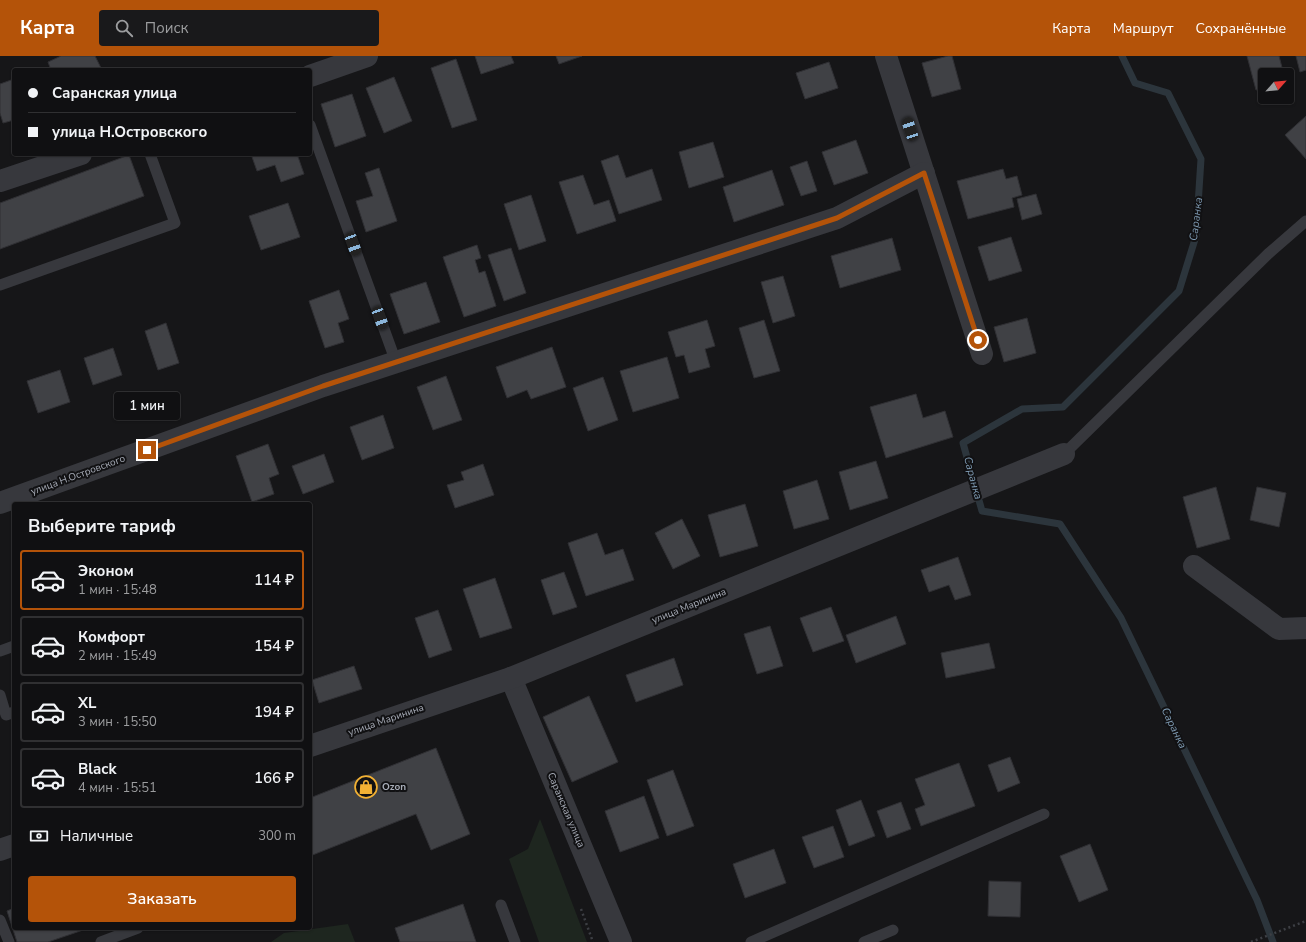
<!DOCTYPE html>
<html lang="ru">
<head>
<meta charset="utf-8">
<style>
	:root { --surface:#101012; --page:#19191b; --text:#f1f3f6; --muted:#9c9d9f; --line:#303032; --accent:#b45309 }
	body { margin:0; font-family:"Nunito Sans",sans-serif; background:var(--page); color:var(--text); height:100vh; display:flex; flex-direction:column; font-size:15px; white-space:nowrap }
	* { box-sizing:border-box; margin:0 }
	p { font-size:13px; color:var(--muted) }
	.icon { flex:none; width:22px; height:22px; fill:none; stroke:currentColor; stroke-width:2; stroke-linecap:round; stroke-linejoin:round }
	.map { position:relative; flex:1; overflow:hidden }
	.drawer { position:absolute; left:12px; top:446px; width:300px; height:428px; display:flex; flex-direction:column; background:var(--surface); border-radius:4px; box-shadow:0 1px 3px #0004,0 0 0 1px var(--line) }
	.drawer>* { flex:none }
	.hud { position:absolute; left:12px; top:12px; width:300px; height:88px; border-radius:4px; box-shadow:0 1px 3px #0004,0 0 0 1px var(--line); display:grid; align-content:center; height:88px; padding:0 16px; background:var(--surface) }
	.needle { width:26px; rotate:63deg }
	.tools { position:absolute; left:1258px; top:12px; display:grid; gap:8px }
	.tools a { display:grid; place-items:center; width:36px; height:36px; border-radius:4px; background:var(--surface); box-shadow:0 1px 3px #0004,0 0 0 1px var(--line); font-size:20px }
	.end { position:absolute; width:18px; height:18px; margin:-9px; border:5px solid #b45309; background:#fff; box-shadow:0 0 0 2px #fff }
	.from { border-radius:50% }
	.bubble { position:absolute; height:28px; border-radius:4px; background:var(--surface); box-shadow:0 1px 3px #0004,0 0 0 1px var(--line); font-size:13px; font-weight:600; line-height:28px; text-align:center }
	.car { position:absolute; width:12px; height:24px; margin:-12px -6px; border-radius:5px; box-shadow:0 0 3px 1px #0007; background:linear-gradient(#222 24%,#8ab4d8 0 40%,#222 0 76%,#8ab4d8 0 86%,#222 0) }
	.hud b { display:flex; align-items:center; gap:14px; height:38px; font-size:15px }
	.hud b+b { border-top:1px solid var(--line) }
	.hud i { width:10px; height:10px; background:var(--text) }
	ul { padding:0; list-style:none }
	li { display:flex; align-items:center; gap:12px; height:60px; margin:0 8px 6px; padding:0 8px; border:2px solid var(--line); border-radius:4px }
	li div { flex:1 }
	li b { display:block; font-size:15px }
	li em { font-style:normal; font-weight:600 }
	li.on { border-color:var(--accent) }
	li>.icon { width:36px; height:36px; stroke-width:1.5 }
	h2 { padding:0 16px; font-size:18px; line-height:48px }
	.pay { display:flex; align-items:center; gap:10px; height:44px; padding:0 16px; font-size:15px }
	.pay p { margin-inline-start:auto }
	.action { display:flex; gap:8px; margin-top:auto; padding:8px 16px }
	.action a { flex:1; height:46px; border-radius:4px; background:var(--accent); color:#fff; font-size:16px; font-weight:600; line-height:46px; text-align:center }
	header { display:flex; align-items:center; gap:24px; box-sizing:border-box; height:56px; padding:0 20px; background:var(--accent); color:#fff }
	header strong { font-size:19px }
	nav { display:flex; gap:22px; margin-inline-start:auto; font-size:14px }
	.search { width:280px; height:36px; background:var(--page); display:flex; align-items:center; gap:10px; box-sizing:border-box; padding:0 14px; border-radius:4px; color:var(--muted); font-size:15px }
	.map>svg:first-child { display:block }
	.green { fill:#1e261f }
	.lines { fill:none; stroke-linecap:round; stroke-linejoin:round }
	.stream { stroke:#2c353c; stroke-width:7 }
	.building { fill:#404145; stroke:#303034 }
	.path { stroke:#3d3f44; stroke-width:2.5; stroke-dasharray:2 3; stroke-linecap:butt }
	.service { stroke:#37383d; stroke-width:11 }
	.minor { stroke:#37383d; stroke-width:22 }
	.route { stroke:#b45309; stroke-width:5 }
	.labels { text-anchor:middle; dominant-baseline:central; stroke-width:4; stroke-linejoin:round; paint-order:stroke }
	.street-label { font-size:10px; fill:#a8adb8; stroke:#111113 }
	.poi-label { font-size:10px; font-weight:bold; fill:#a8adb8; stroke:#111113; text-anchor:start }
	.water-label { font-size:11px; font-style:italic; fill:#7f9bb3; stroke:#111113 }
</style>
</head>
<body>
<header>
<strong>Карта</strong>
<div class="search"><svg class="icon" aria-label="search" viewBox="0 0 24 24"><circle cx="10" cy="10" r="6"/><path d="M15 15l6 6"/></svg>Поиск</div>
<nav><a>Карта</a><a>Маршрут</a><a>Сохранённые</a></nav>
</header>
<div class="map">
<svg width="1306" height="886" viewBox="0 0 1306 886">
	<rect width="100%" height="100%" fill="#161618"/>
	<g class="green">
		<path d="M540 763 587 886H539L509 803 528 793Z"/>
		<path d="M348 868 355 886H271L284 877Z"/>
	</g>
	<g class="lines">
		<path class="stream" d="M1122 0 1135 27 1168 37 1201 103 1196 180 1179 235 1063 351 1022 353 963 387 982 455 1060 468 1121 562 1257 844 1273 886"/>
	</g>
	<g class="building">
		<path d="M61 0H95L102 14H51L48 6Z"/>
		<path d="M475 0H511L514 7 481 18Z"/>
		<path d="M556 0H582L559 8Z"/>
		<path d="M948 0H952L961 33 932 41 922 7Z"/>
		<path d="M1247 0H1279L1284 19H1265V32L1256 34Z"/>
		<path d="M1296 0H1306V14L1300 16Z"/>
		<path d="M456 3 477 64 452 72 431 12Z"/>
		<path d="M829 6 838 32 805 43 796 17Z"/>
		<path d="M394 21 412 65 384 77 366 32Z"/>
		<path d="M14 23V64L3 67 0 57V28Z"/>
		<path d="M352 38 366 80 335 91 321 48Z"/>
		<path d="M1306 60V103L1285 79Z"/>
		<path d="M856 84 868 117 834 129 822 96Z"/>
		<path d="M713 86 724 121 689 132 679 96Z"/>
		<path d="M251 98H297L304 118 281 126 275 109 257 115Z"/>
		<path d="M129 99 144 140 0 193V147Z"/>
		<path d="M618 99 626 122 652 113 662 144 619 158 601 105Z"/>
		<path d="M807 105 817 135 801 140 790 111Z"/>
		<path d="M379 112 397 165 366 176 356 145 373 140 365 117Z"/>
		<path d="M1003 113 1006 123 1017 120 1022 139 1012 142 1014 151 968 163 957 125Z"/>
		<path d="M772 114 784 149 734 166 723 131Z"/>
		<path d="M583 119 594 149 609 144 616 165 577 178 559 126Z"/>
		<path d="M1036 138 1042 158 1022 164 1017 143Z"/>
		<path d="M531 139 546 185 519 194 504 148Z"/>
		<path d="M288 147 300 181 261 194 249 160Z"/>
		<path d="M1011 181 1022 215 989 225 978 191Z"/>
		<path d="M892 182 901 214 840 232 831 200Z"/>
		<path d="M477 189 481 202 475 204 479 217 485 215 496 250 464 261 443 201Z"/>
		<path d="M511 192 526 237 504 245 488 199Z"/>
		<path d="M783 220 795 260 773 267 761 226Z"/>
		<path d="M426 226 440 266 404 278 390 238Z"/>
		<path d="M339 234 349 263 338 267 344 286 325 292 309 245Z"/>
		<path d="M1027 262 1036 297 1004 306 994 271Z"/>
		<path d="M707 264 715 290 705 293 710 311 689 317 684 299 676 301 668 276Z"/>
		<path d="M764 264 780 315 754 322 739 272Z"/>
		<path d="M166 267 179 307 158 314 145 275Z"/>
		<path d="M552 291 566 331 531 343 527 334 507 342 496 311Z"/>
		<path d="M113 292 122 319 93 329 84 302Z"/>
		<path d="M667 301 679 342 633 356 620 315Z"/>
		<path d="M60 314 70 346 38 357 27 325Z"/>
		<path d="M446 320 462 364 433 374 417 331Z"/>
		<path d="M603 321 618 364 588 375 573 332Z"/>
		<path d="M916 338 923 362 945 355 953 381 886 402 870 351Z"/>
		<path d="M383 359 394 392 362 404 350 371Z"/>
		<path d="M268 388 279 418 269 422 274 438 252 446 236 400Z"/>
		<path d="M324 398 334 426 303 438 292 410Z"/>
		<path d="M876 405 888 442 850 454 839 416Z"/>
		<path d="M483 408 494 439 455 452 447 429 464 424 461 416Z"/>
		<path d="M817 424 829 463 794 473 783 435Z"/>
		<path d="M1216 431 1230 483 1197 492 1183 441Z"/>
		<path d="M1257 431 1286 437 1279 471 1250 464Z"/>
		<path d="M745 448 758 490 720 501 708 459Z"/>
		<path d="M682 463 700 500 673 513 655 477Z"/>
		<path d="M597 477 605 499 623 493 634 524 586 540 568 487Z"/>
		<path d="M958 501 971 539 955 544 949 529 929 536 921 514Z"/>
		<path d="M564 516 577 551 553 559 541 524Z"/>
		<path d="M495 522 512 572 480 582 463 533Z"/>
		<path d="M831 551 844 585 813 596 800 562Z"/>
		<path d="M438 554 452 594 429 602 415 562Z"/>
		<path d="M896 560 906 588 856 607 846 579Z"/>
		<path d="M770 570 783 610 757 618 744 578Z"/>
		<path d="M989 587 995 612 946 622 941 597Z"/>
		<path d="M674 602 683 629 636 646 626 619Z"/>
		<path d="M354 610 362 633 319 647 312 624Z"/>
		<path d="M589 640 618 706 572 726 543 661Z"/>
		<path d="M436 692 470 778 431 794 416 758 310 800V742Z"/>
		<path d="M1010 701 1020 727 998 736 988 709Z"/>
		<path d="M959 707 975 750 921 770 915 753 925 749 915 723Z"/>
		<path d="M673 714 694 770 667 780 647 724Z"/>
		<path d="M644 740 659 782 620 796 605 755Z"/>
		<path d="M861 744 875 780 849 790 836 754Z"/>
		<path d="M901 746 911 773 887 782 877 755Z"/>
		<path d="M833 770 844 801 814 812 802 781Z"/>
		<path d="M1090 788 1108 834 1079 846 1060 800Z"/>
		<path d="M774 793 786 827 745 842 733 808Z"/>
		<path d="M989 825 1021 826 1020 861 988 860Z"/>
		<path d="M463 848 476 886H400L395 872Z"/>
		<path d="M14 852V872H89L48 886H17L7 855Z"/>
	</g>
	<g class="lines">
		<g class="path">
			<path d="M581 853 593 886"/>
			<path d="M1251 886 1306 865"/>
		</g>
		<g class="service">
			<path d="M310 69 396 306"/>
			<path d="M0 229 175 167 150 98"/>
			<path d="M1064 398 1268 198 1306 165"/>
			<path d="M0 595 14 590"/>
			<path d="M0 639 6 659 14 656"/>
			<path d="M501 849 515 886"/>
			<path d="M0 864 9 886"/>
			<path d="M101 886 138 872"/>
			<path d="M751 886 1044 758"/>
			<path d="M864 886 893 874"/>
		</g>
		<g class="minor">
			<path d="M886 0 982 298"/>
			<path d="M310 20 367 0"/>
			<path d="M0 125 81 98"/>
			<path d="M0 447 323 330 837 162 924 117"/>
			<path d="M1194 510 1279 573 1306 572"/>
			<path d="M511 622 621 886"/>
			<path d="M310 690 511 622 1064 398"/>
			<path d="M0 794 14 789"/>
		</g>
	</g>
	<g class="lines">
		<path class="route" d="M147 394 323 330 837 162 924 117 978 284"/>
	</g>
	<defs>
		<g id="shop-ring" transform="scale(1.15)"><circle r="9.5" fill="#111113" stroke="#f2b134" stroke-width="1.5"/><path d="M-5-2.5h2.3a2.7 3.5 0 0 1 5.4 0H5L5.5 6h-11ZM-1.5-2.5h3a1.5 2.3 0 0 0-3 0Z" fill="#f2b134"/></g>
	</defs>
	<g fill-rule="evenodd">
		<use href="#shop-ring" x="366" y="731"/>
	</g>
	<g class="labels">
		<g class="street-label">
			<text transform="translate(78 419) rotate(-20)">улица Н.Островского</text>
			<text transform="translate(689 550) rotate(-22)">улица Маринина</text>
			<text transform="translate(386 664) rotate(-19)">улица Маринина</text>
			<text transform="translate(566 754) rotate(67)">Саранская улица</text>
		</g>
		<g class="poi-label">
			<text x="382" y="731">Ozon</text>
		</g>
		<g class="water-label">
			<text transform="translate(1196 163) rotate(-83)">Саранка</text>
			<text transform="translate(973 422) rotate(75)">Саранка</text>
			<text transform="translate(1174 672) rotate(64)">Саранка</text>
		</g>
	</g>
</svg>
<div class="tools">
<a><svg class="needle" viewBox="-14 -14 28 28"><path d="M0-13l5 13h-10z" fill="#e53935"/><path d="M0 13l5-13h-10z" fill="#9c9d9f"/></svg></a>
</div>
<i class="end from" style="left:978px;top:284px"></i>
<i class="end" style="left:147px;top:394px"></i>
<div class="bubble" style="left:114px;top:336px;width:66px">1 мин</div>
<i class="car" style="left:910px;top:73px;rotate:342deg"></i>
<i class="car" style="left:353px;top:188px;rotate:160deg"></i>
<i class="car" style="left:380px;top:262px;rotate:160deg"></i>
<div class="hud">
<b><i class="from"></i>Саранская улица</b>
<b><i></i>улица Н.Островского</b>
</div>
<section class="drawer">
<h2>Выберите тариф</h2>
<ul>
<li class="on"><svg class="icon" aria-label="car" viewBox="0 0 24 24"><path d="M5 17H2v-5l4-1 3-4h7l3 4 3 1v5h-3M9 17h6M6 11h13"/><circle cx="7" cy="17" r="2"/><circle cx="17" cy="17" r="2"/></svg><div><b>Эконом</b><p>1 мин · 15:48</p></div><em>114 ₽</em></li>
<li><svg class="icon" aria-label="car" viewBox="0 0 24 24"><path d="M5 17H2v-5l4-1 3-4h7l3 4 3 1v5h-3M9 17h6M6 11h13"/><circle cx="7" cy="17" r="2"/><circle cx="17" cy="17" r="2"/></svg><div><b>Комфорт</b><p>2 мин · 15:49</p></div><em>154 ₽</em></li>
<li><svg class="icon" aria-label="car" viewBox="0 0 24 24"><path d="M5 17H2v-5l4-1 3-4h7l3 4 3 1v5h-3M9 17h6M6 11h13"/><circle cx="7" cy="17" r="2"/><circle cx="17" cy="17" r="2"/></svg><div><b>XL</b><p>3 мин · 15:50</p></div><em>194 ₽</em></li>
<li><svg class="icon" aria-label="car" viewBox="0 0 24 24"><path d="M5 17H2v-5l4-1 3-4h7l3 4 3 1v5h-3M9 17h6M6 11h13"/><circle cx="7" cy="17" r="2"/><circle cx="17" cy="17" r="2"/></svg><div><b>Black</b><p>4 мин · 15:51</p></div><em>166 ₽</em></li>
</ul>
<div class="pay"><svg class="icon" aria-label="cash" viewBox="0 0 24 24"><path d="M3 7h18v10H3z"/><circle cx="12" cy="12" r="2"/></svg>Наличные<p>300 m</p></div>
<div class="action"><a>Заказать</a></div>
</section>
</div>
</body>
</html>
